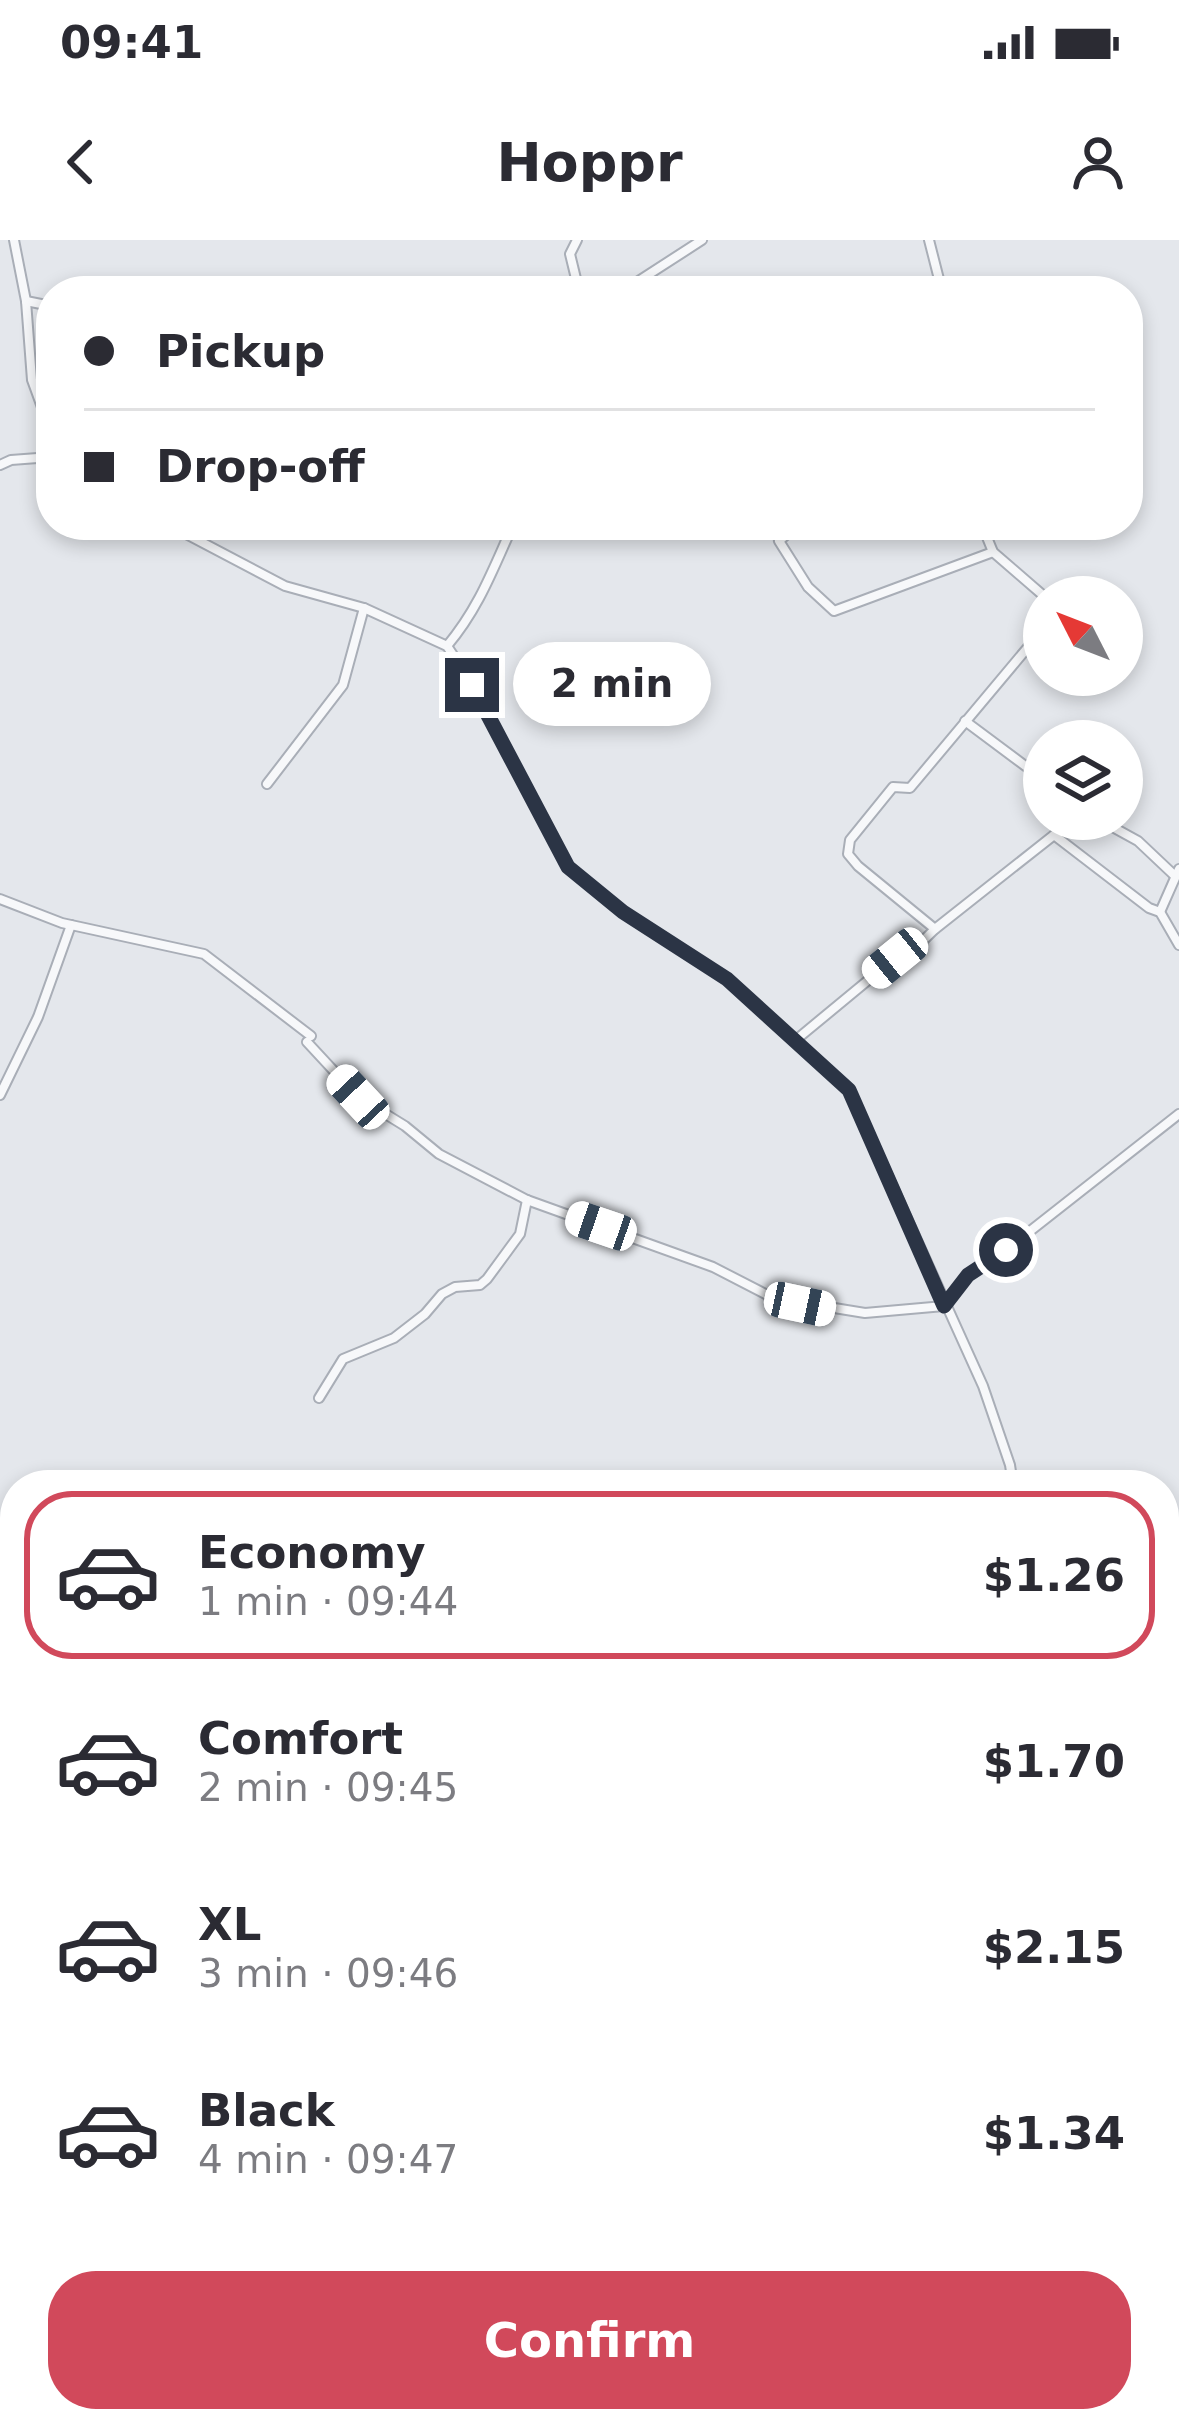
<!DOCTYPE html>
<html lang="en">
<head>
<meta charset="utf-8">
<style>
	:root { --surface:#fff; --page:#f2f2f3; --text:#2b2b33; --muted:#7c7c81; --line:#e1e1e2; --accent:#d1495b }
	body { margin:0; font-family:"DejaVu Sans",sans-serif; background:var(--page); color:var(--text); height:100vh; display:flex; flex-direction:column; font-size:45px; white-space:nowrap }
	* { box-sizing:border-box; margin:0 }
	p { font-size:39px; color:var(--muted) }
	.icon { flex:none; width:66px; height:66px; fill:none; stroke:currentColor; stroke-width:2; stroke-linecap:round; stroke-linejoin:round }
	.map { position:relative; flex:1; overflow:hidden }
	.sheet { position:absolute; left:0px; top:1230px; width:1179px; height:963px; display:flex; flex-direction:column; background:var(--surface); border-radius:48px 48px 0 0; box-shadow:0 6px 18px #0003 }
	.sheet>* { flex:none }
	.hud { position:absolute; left:36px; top:36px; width:1107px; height:264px; border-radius:48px; box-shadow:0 6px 18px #0003; display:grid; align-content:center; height:264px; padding:0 48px; background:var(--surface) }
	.needle { width:78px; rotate:312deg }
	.tools { position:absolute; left:1023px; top:336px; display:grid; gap:24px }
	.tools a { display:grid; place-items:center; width:120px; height:120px; border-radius:50%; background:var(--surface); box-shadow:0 6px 18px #0003; font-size:60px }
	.end { position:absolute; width:54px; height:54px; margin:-27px; border:15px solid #2b3445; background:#fff; box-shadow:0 0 0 6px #fff }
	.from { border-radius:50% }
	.bubble { position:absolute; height:84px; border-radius:42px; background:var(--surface); box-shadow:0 6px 18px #0003; font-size:39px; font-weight:700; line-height:84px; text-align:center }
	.car { position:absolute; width:36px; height:72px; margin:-36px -18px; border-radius:15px; box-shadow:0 0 9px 3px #0007; background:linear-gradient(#fff 24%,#345 0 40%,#fff 0 76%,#345 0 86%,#fff 0) }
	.hud b { display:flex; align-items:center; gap:42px; height:114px; font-size:45px }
	.hud b+b { border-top:3px solid var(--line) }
	.hud i { width:30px; height:30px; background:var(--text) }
	ul { padding:21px 0 0; list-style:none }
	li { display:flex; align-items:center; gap:36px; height:168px; margin:0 24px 18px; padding:0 24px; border:6px solid transparent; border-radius:48px }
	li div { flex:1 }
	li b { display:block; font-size:45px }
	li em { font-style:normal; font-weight:700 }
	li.selected { border-color:var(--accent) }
	li>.icon { width:108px; height:108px; stroke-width:1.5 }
	.button { display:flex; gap:24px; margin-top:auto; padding:24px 48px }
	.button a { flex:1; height:138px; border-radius:48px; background:var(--accent); color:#fff; font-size:48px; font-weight:700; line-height:138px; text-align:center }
	.status { display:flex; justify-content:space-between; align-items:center; height:84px; padding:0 60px; background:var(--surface); direction:ltr }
	.status svg { height:33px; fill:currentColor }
	header { display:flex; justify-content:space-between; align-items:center; height:156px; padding:0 48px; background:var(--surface); font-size:54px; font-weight:700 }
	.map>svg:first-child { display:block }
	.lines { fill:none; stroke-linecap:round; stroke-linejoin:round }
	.minor-casing { stroke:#a9aeb7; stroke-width:12 }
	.secondary-casing { stroke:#a9aeb7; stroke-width:14 }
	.minor { stroke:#f7f8fa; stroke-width:8 }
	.secondary { stroke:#fff; stroke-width:9 }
	.rail { stroke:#7d8696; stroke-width:3; stroke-dasharray:6 12; stroke-linecap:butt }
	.route { stroke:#2b3445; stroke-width:15 }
</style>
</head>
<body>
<div class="status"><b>09:41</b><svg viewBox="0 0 49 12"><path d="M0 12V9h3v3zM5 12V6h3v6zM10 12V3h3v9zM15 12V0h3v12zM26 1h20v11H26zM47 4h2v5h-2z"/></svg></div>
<header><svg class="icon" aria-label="back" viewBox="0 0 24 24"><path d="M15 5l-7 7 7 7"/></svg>Hoppr<svg class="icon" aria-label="person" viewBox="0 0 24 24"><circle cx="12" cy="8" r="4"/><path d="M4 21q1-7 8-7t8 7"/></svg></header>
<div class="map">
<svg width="1179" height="2191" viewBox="0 0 1179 2191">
	<rect width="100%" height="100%" fill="#e4e7ec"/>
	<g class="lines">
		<g class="minor-casing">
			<g id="minor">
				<path d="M14 0 26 61 32 140 51 192"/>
				<path d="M577 0 570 14 579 51"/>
				<path d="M929 0 942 51"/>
				<path d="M300 51 301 45"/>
				<path d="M623 51 702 0"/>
				<path d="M26 61 51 66"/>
				<path d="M0 225 11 220 51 217"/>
				<path d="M169 285 285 346 364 368 447 406 473 445 568 627 623 672 727 739 849 850 983 1146 1010 1225 1013 1245"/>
				<path d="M798 285 779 301 808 347 834 371 993 312"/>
				<path d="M982 285 993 312 1045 357"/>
				<path d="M447 406C479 368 493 329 513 285"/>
				<path d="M965 481 1044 540"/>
				<path d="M267 544 343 445 364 368"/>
				<path d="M1098 579 1138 601 1174 635"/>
				<path d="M1054 595 1149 668 1160 672 1179 705"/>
				<path d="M0 659 62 683 204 714 311 796"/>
				<path d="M1160 672 1179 629"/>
				<path d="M935 689 858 626 848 614 850 600 893 547 910 548 1044 388"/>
				<path d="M904 719 935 689 1054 595 1070 579"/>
				<path d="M797 799 895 718"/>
				<path d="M307 802 358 857 405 886 439 914 527 960 713 1027 773 1058 865 1073 944 1066 968 1035 1006 1010 1179 874"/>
				<path d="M0 855 38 777 71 685"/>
				<path d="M319 1158 343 1119 394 1098 425 1074 442 1054 455 1047 480 1045 487 1039 520 994 527 960"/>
				<path d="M846 1245H851"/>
				<path d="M1164 1389 1179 1399"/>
				<path d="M1164 1519 1179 1499"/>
				<path d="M1164 1789 1179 1711"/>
				<path d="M1164 1800 1167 1808 1179 1814"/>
				<path d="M1164 1950 1179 1904"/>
				<path d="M1164 2003 1179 2004"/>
				<path d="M1164 2050 1179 2062"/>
				<path d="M161 2178 165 2191"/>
				<path d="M325 2191 336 2178"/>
			</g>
		</g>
		<g class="secondary-casing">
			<g id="secondary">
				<path d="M0 2040H15"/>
				<path d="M1164 2115 1179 2132"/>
			</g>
		</g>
		<use href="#minor" class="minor"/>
		<use href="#secondary" class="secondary"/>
		<g class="rail">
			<path d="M0 1859 15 1860"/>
			<path d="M1164 2031 1179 2045"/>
		</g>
	</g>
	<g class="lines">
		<path class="route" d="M472 445 568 627 623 672 727 739 849 850 944 1066 968 1035 1006 1010"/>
	</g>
</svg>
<div class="tools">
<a><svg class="needle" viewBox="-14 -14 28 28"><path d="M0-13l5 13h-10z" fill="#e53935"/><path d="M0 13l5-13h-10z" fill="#7c7c81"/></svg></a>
<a><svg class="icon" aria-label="layers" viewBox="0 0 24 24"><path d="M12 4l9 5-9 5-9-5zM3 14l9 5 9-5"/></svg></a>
</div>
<i class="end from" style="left:1006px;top:1010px"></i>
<i class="end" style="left:472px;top:445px"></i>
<div class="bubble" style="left:513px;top:402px;width:198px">2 min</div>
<i class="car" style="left:895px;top:718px;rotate:231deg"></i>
<i class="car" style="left:358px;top:857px;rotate:317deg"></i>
<i class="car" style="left:601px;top:986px;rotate:289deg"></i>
<i class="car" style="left:800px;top:1064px;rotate:102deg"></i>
<div class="hud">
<b><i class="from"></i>Pickup</b>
<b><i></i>Drop-off</b>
</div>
<section class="sheet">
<ul>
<li class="selected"><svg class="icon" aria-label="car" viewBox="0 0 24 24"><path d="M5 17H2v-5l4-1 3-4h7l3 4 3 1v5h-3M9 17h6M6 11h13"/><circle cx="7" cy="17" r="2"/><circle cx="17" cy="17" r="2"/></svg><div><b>Economy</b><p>1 min · 09:44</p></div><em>$1.26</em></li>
<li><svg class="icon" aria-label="car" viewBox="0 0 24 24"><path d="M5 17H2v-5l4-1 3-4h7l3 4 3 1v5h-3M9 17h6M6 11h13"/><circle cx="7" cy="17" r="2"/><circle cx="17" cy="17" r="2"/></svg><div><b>Comfort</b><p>2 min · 09:45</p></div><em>$1.70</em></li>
<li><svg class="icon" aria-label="car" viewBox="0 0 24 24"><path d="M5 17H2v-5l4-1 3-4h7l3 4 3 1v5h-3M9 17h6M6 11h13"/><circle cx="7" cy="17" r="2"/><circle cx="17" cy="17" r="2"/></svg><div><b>XL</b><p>3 min · 09:46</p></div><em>$2.15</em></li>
<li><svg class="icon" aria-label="car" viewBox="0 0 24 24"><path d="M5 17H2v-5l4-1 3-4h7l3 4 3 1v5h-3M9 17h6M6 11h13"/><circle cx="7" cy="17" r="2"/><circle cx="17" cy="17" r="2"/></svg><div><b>Black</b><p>4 min · 09:47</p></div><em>$1.34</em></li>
</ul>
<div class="button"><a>Confirm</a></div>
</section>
</div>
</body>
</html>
